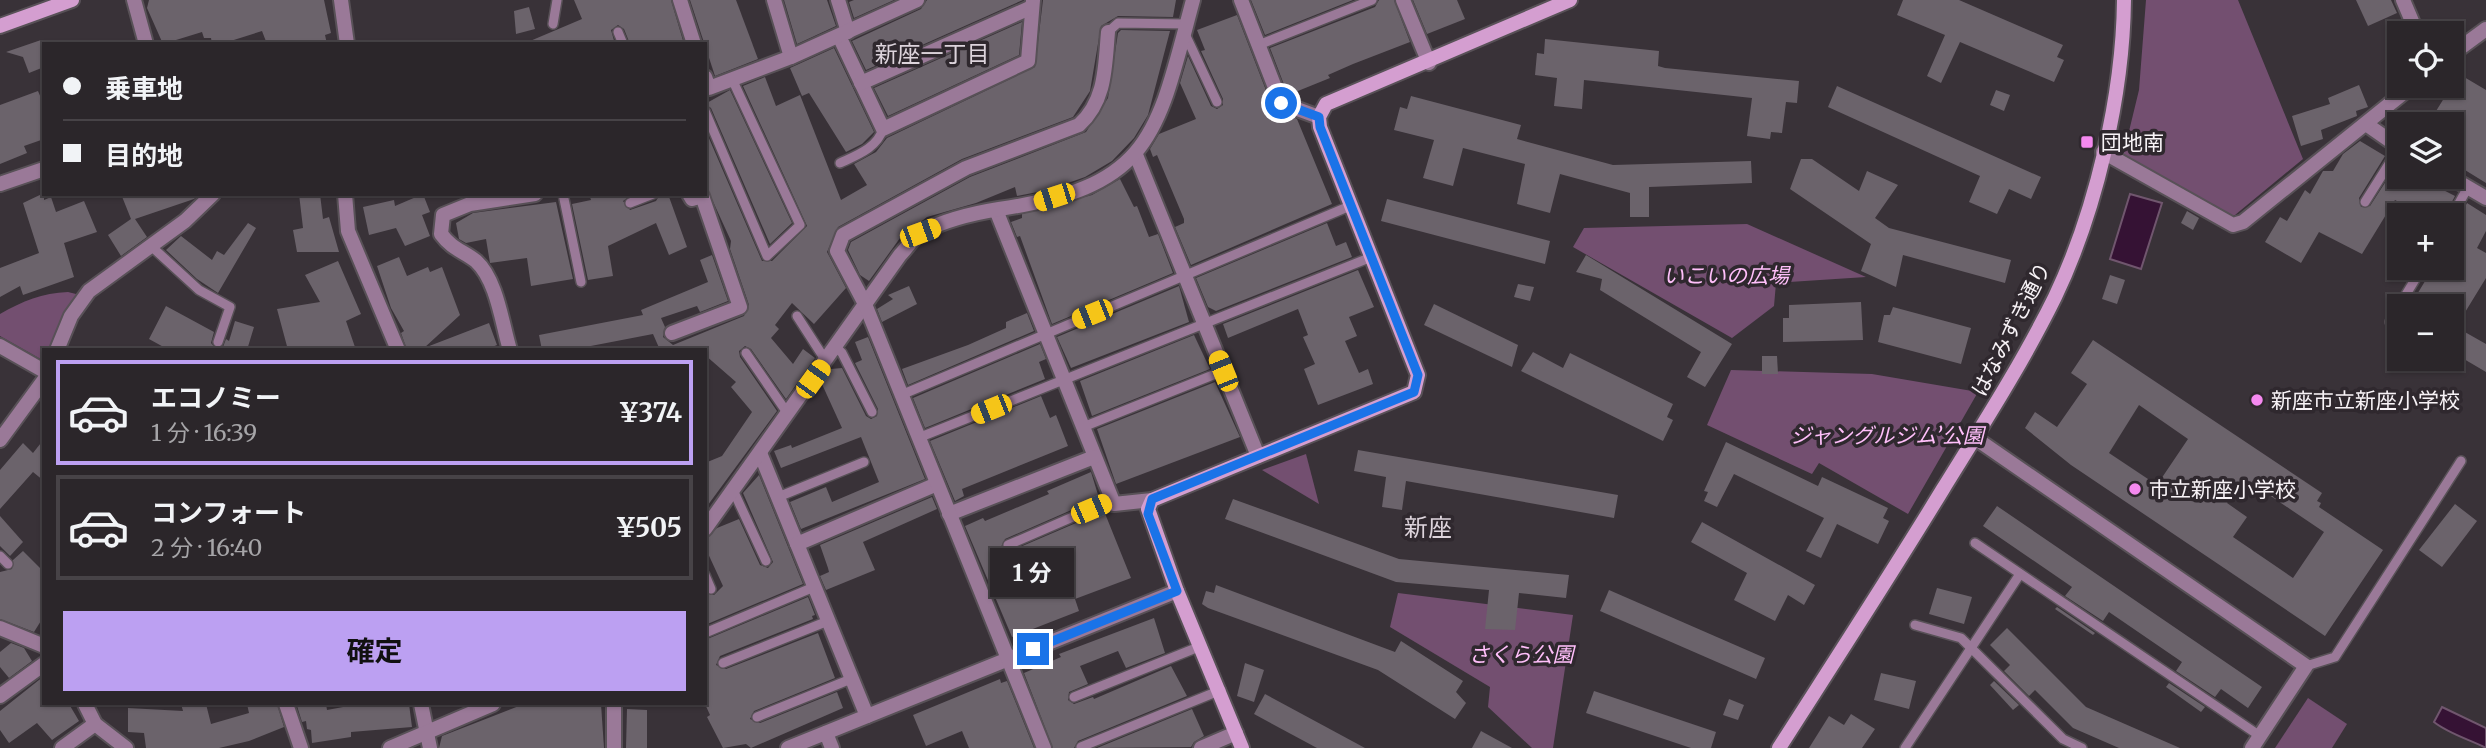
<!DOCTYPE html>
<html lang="ja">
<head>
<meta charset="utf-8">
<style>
	:root { --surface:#2b262a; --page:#373236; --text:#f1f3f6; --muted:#a6a5a8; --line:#474347; --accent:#bca0f2 }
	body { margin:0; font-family:Merriweather,"Noto Sans JP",serif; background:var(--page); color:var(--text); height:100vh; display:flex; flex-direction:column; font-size:26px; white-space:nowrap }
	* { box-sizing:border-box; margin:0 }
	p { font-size:23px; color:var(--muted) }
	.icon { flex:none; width:38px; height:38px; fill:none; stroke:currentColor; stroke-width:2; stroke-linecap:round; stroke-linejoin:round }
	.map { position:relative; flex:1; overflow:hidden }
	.side { position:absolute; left:42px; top:348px; width:665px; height:357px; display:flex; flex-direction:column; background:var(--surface); border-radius:0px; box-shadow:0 2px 5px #0004,0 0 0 2px var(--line) }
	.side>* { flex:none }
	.guide { position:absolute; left:42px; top:42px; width:665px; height:154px; border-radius:0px; box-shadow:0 2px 5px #0004,0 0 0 2px var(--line); display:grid; align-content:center; height:154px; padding:0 21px; background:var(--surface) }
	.buttons { position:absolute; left:2387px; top:21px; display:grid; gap:14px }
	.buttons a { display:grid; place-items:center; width:77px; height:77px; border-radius:0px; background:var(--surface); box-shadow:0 2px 5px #0004,0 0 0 2px var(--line); font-size:35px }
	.end { position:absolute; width:32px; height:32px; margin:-16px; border:9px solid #1a73e8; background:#fff; box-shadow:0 0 0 4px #fff }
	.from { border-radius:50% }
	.bubble { position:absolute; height:49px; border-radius:0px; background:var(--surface); box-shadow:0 2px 5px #0004,0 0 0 2px var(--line); font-size:23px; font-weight:700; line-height:49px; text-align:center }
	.car { position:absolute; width:21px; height:42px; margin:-21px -10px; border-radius:9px; box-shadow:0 0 5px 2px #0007; background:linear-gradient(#f5c518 24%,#345 0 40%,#f5c518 0 76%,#345 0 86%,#f5c518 0) }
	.guide b { display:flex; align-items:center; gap:24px; height:66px; font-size:26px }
	.guide b+b { border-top:2px solid var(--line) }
	.guide i { width:18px; height:18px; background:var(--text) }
	ul { padding:12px 0 0; list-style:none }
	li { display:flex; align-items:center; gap:21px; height:105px; margin:0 14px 10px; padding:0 7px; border:4px solid var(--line); border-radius:0px }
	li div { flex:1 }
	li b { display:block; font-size:26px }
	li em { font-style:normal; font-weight:700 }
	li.on { border-color:var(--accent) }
	li>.icon { width:63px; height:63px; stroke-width:1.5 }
	.action { display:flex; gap:14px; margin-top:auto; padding:14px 21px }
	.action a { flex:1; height:80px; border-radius:0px; background:var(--accent); color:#111; font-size:28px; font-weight:700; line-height:80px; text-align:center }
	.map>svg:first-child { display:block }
	.green { fill:#734f70 }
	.water { fill:#351234; stroke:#70566e; stroke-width:2 }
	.building { fill:#6b636b; fill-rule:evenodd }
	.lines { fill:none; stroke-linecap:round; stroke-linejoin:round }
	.lane-casing { stroke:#585157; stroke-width:12 }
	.street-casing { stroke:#585157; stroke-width:18 }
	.secondary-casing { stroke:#585157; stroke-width:18 }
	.lane { stroke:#9a7998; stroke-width:9 }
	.street { stroke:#9a7998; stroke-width:14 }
	.secondary { stroke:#d49ed0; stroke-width:14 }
	.route { stroke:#1a73e8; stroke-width:9 }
	.poi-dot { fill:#f589ef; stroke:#2f282e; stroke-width:2.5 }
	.labels { text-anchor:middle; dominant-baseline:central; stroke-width:7; stroke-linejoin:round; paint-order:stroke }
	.poi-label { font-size:21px; fill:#f8f3f7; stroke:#2f282e; text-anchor:start }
	.park-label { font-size:21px; font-style:italic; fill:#ffbffa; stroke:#2f282e }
	.street-label { font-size:21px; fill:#f8f3f7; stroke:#2f282e }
	.neighbourhood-label { font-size:23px; fill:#ddd4dc; stroke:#2f282e }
	.quarter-label { font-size:24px; fill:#ddd4dc; stroke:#2f282e }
</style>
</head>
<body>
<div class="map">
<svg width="2486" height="748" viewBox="0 0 2486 748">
	<rect width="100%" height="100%" fill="#393238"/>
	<g class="green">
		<path d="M2146 0H2238L2303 159 2235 215 2227 217 2123 156 2139 90Z"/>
		<path d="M1747 224 1866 277 1776 283 1774 306 1732 338 1573 247 1584 228Z"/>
		<path d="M68 292 80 295 53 350H44V361L0 336V314C23 301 42 293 68 292Z"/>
		<path d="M1731 370 1872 374 1978 392 1908 514 1819 463 1812 474 1707 425Z"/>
		<path d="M1306 454 1319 504 1262 470Z"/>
		<path d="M1398 593 1573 615 1553 748H1532L1488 707 1490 687 1390 627Z"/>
		<path d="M2308 698 2347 724 2332 748H2275Z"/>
	</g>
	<g class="water">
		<path d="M2130 194 2162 203 2141 269 2110 259Z"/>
		<path d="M2442 707 2486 728V748C2471 740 2449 734 2434 722Z"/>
	</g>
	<g class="building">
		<path d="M149 0H324L331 33 325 35 327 44H267L262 31 221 44H212L211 38H204L202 32 163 44 147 8Z"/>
		<path d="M574 0H671L684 44H630L624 29 618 25 611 30 615 44H523L582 19Z"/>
		<path d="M690 0H736L758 59 715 76Z"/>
		<path d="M784 0H827L836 26 797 44Z"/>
		<path d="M854 0H894L854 18 849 2Z"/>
		<path d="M927 0H1023L866 70 852 41 921 9Z"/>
		<path d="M1043 0H1176L1173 17 1118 16 1101 26 1090 91 1073 117 962 159 838 227 827 252 846 288 814 324 792 303 775 325 779 329 771 338 793 364 803 349 815 358 786 399 751 349 745 346 739 351 740 357 777 411 705 509V463L722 456 752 412 731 387 736 382 705 355V350H660L653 334 570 350H542L539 335 643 315 641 310 708 282 700 260 712 255 728 301 700 312 697 306 661 318 665 327 663 337 673 345 744 316 749 305 730 249 731 241 705 184V129L762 261H772L807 226 743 86 765 77 776 106 800 95 841 200 867 185 854 164 876 152 887 138 1035 67Z"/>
		<path d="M1251 0H1353L1265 35Z"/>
		<path d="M1379 0H1394L1410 42 1353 64 1328 75 1330 78 1288 95 1270 48 1375 7Z"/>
		<path d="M1413 0H1457L1465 19 1427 34Z"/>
		<path d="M1903 0H1959L2063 45 2057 57 2064 60 2054 82 1960 42 1941 83 1927 76 1945 35 1897 15Z"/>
		<path d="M2356 0H2391L2397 13 2368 26Z"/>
		<path d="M529 7 535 29 516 34 514 11Z"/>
		<path d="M1237 15 1272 106 1297 119 1332 204 1191 265 1175 227 1184 223V219L1157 155 1153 157 1150 149 1159 134 1196 119 1180 83 1188 56 1211 106 1217 109 1223 105V99L1201 51 1205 50 1197 30Z"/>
		<path d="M1022 22 1019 55 888 116 874 88Z"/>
		<path d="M1121 30 1170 31 1148 115 1134 138 1112 161 1085 177 1048 190 1017 196 1015 187 976 203 927 217 900 238 869 281 860 275 848 250 851 242 970 177 1086 132 1108 98 1118 33Z"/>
		<path d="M1545 39 1659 51 1658 66 1665 68 1799 81 1797 103 1786 102 1782 133 1771 132 1770 139 1747 136 1752 98 1584 80 1582 109 1554 106 1557 78 1535 75 1537 53 1544 54Z"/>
		<path d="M41 40 44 67 29 73 23 57 6 52Z"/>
		<path d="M834 48 874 132 862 144 846 152 809 93 802 96 790 68Z"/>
		<path d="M2459 74 2486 90V183L2452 162V124H2428Z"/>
		<path d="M2359 85 2368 107 2356 111 2357 116 2321 130 2323 139 2301 146 2292 116 2330 104 2328 98Z"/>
		<path d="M1837 86 2041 177 2031 199 2009 189 1997 214 1969 202 1980 176 1828 107Z"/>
		<path d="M730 90 792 223 770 244 711 108 705 104Z"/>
		<path d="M1996 90 2010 95 2004 111 1990 105Z"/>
		<path d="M38 91 44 105V139L24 146 27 153 0 164V105Z"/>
		<path d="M1411 96 1521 125 1517 139 1613 165 1751 161 1752 183 1649 187V217H1630V193L1560 174 1550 213 1517 204 1525 164 1463 148 1453 186 1423 178 1434 140 1394 130 1400 107 1407 109Z"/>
		<path d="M2360 141 2385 156 2359 198 2361 207 2370 206 2397 164 2399 177H2418L2455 196 2445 215H2423L2395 200 2362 254 2319 232 2301 263 2265 242 2280 217 2287 221 2305 190 2310 194 2323 171H2333L2343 154Z"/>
		<path d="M1801 159H1812L1859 191 1867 171 1898 185 1875 218 1889 228 2011 260 2005 283 1903 255 1896 287 1861 271 1871 244 1790 189Z"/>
		<path d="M1120 179 1134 207 1137 206 1149 237 1158 234 1173 273 1052 324 1020 236 1017 237 1011 222 1022 218V214L1092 195Z"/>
		<path d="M44 193V200L51 197 56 212 84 201 97 232 64 243 74 277 23 295 20 286 0 297V268L39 253 23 203Z"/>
		<path d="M121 194H199L194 199 135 219 147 237 121 256 108 235 131 219Z"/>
		<path d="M299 194H320L323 219 329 217 339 252H297L293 230 303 228Z"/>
		<path d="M423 194 430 212 422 215 430 236 405 246 396 228 369 235 363 207 394 200 395 206Z"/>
		<path d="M589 194H633L623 201 630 210 656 201 660 194H668L687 247 669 255 656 223 608 246 613 276 588 280 572 204 591 200Z"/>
		<path d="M1387 199 1550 241 1545 264 1381 221Z"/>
		<path d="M556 202 573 279 531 286 527 258 490 263 486 239 466 243 459 239 456 223 473 213Z"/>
		<path d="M2467 203 2486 215V231L2477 248 2486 253V278L2456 327 2486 344V372L2452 352V306H2422L2413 301 2433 268H2452V223L2458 220Z"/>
		<path d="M2187 211 2199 218 2193 230 2181 223Z"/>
		<path d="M248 223 256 228 218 293 197 279 166 250 181 236 212 260 217 251 224 255Z"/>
		<path d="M1327 223 1336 246 1346 242 1352 257 1216 311 1208 307 1196 278Z"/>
		<path d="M1586 255 1732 344 1705 387 1687 377 1701 352 1600 290 1602 279 1576 272Z"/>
		<path d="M399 257 407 276 428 267 430 272 442 267 460 315 424 348 489 323 497 345 485 350H407L401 333 404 331 391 308 377 266Z"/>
		<path d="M338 261 361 314 346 321 356 350H288L277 309 320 302 305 275Z"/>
		<path d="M1358 270 1374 307 1349 317 1357 336 1345 341 1359 373 1368 369 1373 384 1318 405 1304 369 1315 364 1303 337 1308 335 1298 309 1228 338 1223 324Z"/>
		<path d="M2110 275 2125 280 2117 304 2102 299Z"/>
		<path d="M1518 284 1534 287 1530 301 1514 297Z"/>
		<path d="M909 286 917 304 882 322 877 309 893 299 888 295Z"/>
		<path d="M1179 286 1189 322 1071 368 1057 337Z"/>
		<path d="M1861 302 1863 340 1783 342V318H1789V305Z"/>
		<path d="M1434 304 1518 345 1512 367 1424 325Z"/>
		<path d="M166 306 214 332 211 343 216 349 223 347 226 339 229 341 235 321 254 327 247 350H169L149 339Z"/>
		<path d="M1893 307 1971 328 1961 364 1878 342 1884 315H1890Z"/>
		<path d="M1027 313 1034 331 908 385 902 369 968 345 1006 328V322Z"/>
		<path d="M1194 335 1210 369 1092 416 1080 381Z"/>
		<path d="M868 337 925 479 801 529 790 502 826 487 832 502 879 482 861 437 781 468 774 451 791 445 792 448 842 428 821 382 831 369 842 368 866 416 871 419 877 416 878 409 855 363 862 360 855 342Z"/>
		<path d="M2093 340 2322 493 2317 501 2321 503 2319 507 2383 550 2325 636 2071 465 2025 428 2035 412 2057 427 2087 384 2071 373ZM2139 405 2188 439 2157 485 2109 453ZM2244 478 2324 532 2293 578 2233 537 2247 517 2227 503Z"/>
		<path d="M1040 344 1046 359 1039 362 1045 379 925 428 913 398Z"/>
		<path d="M1533 352 1563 368 1570 353 1673 404 1667 417 1673 420 1663 441 1521 371Z"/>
		<path d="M1762 356H1777L1778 374H1762Z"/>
		<path d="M1215 382 1240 437 1116 484 1097 429Z"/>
		<path d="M1041 396 1050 418 1056 415 1068 446 962 489 964 496 955 501 930 441Z"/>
		<path d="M44 439V481L33 472 0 509V470L23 443 33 453Z"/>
		<path d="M1726 442 1818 486 1822 477 1888 508 1883 518 1889 521 1878 544 1837 524 1821 558 1806 551 1824 518 1734 474 1717 507 1704 501 1708 492 1704 491Z"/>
		<path d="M1358 450 1618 495 1614 518 1406 481 1402 510 1382 507 1386 477 1354 471Z"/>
		<path d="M1091 472 1099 498 1005 539 1001 547 1011 551 1104 511 1131 578 1075 599 1079 611 1012 637 965 526 983 518 985 521 1049 494 1047 491Z"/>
		<path d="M759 475 803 584 705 625V593L714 595 723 586 705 547V538L717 528 739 519 760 565 768 568 773 562 743 493Z"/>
		<path d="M932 497 937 509 863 542 875 570 826 590 820 576 829 572 828 568 820 545Z"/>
		<path d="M1233 499 1399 559 1569 575 1566 598 1519 593 1515 630 1485 629 1489 590 1396 582 1225 519Z"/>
		<path d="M2455 504 2477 521 2442 567 2419 550Z"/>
		<path d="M1997 506 2262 687 2248 708 2221 689 2215 697 2176 671 2182 662 2109 612 2103 621 2065 596 2072 587 1983 526Z"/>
		<path d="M0 516 23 542 10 556 0 546Z"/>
		<path d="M1702 522 1815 585 1804 605 1788 595 1775 621 1734 600 1747 573 1691 542Z"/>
		<path d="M23 551 44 572V616L34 632 0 619V572L12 569 13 560Z"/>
		<path d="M1216 585 1395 652 1401 641 1463 681 1456 692 1466 703 1455 719 1378 670 1208 608 1202 604 1206 591 1214 593Z"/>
		<path d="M1937 588 1972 597 1964 624 1929 614Z"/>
		<path d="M1609 590 1765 658 1756 679 1600 611Z"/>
		<path d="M808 597 815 615 812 616 813 619 720 656 716 665 726 669 818 633 835 678 754 711 750 719 760 723 837 692 843 708 751 748 746 744 723 748 707 717 710 715 705 704V640Z"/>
		<path d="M2057 607 2095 633 2093 635 2055 609Z"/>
		<path d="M1154 618 1165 653 1126 668 1118 651 1080 666 1088 684 1069 692 1068 700 1074 704 1093 697 1094 699 1171 666 1187 696 1078 741 1074 748H1053L1024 673 1061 657 1059 654Z"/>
		<path d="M2007 628 2086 707 2180 748H2119L2073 728 2035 690 2029 696 2004 671 2010 665 1990 645Z"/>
		<path d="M11 643 24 648 32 661 9 678 0 667V652Z"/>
		<path d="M1245 663 1264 670 1254 702 1237 696Z"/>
		<path d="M1881 673 1916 681 1909 709 1874 700Z"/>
		<path d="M44 676V704H69L79 721 52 740 37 723 9 743 0 730V711Z"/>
		<path d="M1000 679 1001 683 1007 681 1034 748H969L962 731 926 746 913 715Z"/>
		<path d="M1994 681 2019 705 2013 710 1990 685Z"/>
		<path d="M2169 683 2205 707 2201 712 2166 687Z"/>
		<path d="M1594 691 1716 732 1711 748H1691L1586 713Z"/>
		<path d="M1265 694 1365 748H1317L1254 714Z"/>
		<path d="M1729 699 1744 705 1738 720 1723 715Z"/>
		<path d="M181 704H206L211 724 249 713 247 704H277L284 727 249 741 219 748H146L144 733 128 732V708L183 711Z"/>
		<path d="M326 704 327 710 359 704H409L412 727 351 732V737L312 743 311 730 307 729 306 721 302 722 297 706Z"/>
		<path d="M524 704H601L604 748H439L442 736Z"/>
		<path d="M627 709 647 710V748H626Z"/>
		<path d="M1192 709 1204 736 1194 742 1191 747 1097 748Z"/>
		<path d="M1851 714 1875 729 1862 748H1809L1829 716 1844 725Z"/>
		<path d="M1481 731 1512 748H1472Z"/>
	</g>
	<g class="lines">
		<g class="lane-casing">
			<g id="lane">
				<path d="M553 24 557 0"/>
				<path d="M618 32 623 44"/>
				<path d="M1108 32 1118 23 1186 24"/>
				<path d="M1185 34 1217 102"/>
				<path d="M1261 44 1372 0"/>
				<path d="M705 111 767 256 800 225 732 79"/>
				<path d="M840 163C857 155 877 148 883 129"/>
				<path d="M563 194 581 282"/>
				<path d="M2365 202 2399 148"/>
				<path d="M630 203 653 194"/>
				<path d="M2452 216 2468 187"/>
				<path d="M151 246 199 290 230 307 218 342"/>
				<path d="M2399 306 2422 268"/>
				<path d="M797 316 826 361"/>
				<path d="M2390 322 2399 306"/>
				<path d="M836 347 842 353 872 412"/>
				<path d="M746 353 788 414"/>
				<path d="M901 395 1350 206"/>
				<path d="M1083 427 1223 371"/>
				<path d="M918 438 1369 258"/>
				<path d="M733 490 766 561"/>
				<path d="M778 497 864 462"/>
				<path d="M1975 543 2260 736"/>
				<path d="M1008 545 1112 500"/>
				<path d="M0 556 8 564"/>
				<path d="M705 575 711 589"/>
				<path d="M1915 625 1961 638 2063 739 2082 748"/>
				<path d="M705 633 814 587"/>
				<path d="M723 663 828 621"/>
				<path d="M2306 666 2335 657 2461 461"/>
				<path d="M1074 697 1201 646"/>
				<path d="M757 717 851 679"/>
				<path d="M1081 747 1221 690"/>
				<path d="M1905 748 2020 574"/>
			</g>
		</g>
		<g class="street-casing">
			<g id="street">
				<path d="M134 0 146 44"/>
				<path d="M341 0 347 44"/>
				<path d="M680 0 694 44"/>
				<path d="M774 0 791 57"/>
				<path d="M838 0 848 32"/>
				<path d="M1241 0 1281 103 1319 117"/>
				<path d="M1403 0 1429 63"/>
				<path d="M2403 0 2417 33"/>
				<path d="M839 36 883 129 1028 61 1033 0"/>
				<path d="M2452 54 2486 29"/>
				<path d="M705 77 709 88 791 57 917 0"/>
				<path d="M861 83 1032 7"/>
				<path d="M2366 124 2399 147"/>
				<path d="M2103 152 2233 225 2243 222 2412 86"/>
				<path d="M1136 155 1258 456"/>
				<path d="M2450 177 2486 198"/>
				<path d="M0 184 44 169"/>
				<path d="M345 194 348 231 398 350"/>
				<path d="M996 210 1114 504 1152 500"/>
				<path d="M672 333 740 307 702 196 692 199 689 194"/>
				<path d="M0 346 44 371"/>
				<path d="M57 350 71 316 89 291 185 221 213 194"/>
				<path d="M510 350C502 324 497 280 476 261 462 250 453 250 441 234L443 215 470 204 535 194"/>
				<path d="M1975 438 2306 666 2252 748"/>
				<path d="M0 440 44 380"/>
				<path d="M760 453 867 716"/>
				<path d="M949 514 1094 457"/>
				<path d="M705 529 900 255C907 248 914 236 922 232 945 220 974 213 999 209 1153 187 1157 134 1193 0"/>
				<path d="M797 544 937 484"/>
				<path d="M0 628 44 646"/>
				<path d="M0 696 44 664"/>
				<path d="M85 704 95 724 126 748"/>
				<path d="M286 704 301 748"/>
				<path d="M421 704 430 748"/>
				<path d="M826 733 832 748"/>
				<path d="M62 748 95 724"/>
				<path d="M390 748 493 704"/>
				<path d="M614 748V704"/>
				<path d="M788 748 1177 591"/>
				<path d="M1044 748 865 304 837 251 843 235 966 168 1079 125C1106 101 1105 66 1108 32"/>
				<path d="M1201 748 1236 733"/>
			</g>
		</g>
		<g class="secondary-casing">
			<g id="secondary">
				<path d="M0 26 72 0"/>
				<path d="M1242 748 1177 591 1148 509 1152 500 1414 392 1418 375 1320 127 1319 117 1326 104 1570 0"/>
				<path d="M1779 748C1834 662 1890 576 1943 489 1982 426 2022 364 2055 297 2096 211 2123 95 2124 0"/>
			</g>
		</g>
		<use href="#lane" class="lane"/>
		<use href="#street" class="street"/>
		<use href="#secondary" class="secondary"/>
	</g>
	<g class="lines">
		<path class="route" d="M1033 649 1177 591 1148 514 1152 499 1414 392 1418 375 1320 127 1319 117 1281 103"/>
	</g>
	<g class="poi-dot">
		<rect x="2080" y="135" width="14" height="14" rx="3.5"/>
		<circle cx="2257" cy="400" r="7"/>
		<circle cx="2135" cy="489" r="7"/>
	</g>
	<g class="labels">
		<g class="poi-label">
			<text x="2101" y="142">団地南</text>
			<text x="2271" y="400">新座市立新座小学校</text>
			<text x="2149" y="489">市立新座小学校</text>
		</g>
		<g class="park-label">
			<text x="1726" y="275">いこいの広場</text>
			<text x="1887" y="435">ジャングルジム’公園</text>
			<text x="1521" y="654">さくら公園</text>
		</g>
		<g class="street-label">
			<text transform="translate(2011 329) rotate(-63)">はなみずき通り</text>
		</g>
		<g class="neighbourhood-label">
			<text x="932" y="53">新座一丁目</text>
		</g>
		<g class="quarter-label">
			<text x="1428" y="527">新座</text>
		</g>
	</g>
</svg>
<div class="buttons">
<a><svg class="icon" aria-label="locate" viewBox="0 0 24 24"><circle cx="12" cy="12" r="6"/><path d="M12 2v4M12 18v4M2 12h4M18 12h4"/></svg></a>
<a><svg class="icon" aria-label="layers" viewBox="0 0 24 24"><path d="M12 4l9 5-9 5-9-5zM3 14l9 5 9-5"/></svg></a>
<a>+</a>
<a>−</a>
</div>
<i class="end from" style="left:1281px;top:103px"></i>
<i class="end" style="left:1033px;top:649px"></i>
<div class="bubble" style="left:990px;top:548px;width:84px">1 分</div>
<i class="car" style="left:1054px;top:197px;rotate:252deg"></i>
<i class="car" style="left:920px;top:233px;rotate:70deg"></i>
<i class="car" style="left:1092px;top:314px;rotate:248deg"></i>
<i class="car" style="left:1223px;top:371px;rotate:338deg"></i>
<i class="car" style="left:813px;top:379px;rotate:36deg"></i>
<i class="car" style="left:991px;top:409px;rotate:248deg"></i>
<i class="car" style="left:1091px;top:509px;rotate:67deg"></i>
<div class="guide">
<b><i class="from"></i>乗車地</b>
<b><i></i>目的地</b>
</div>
<section class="side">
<ul>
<li class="on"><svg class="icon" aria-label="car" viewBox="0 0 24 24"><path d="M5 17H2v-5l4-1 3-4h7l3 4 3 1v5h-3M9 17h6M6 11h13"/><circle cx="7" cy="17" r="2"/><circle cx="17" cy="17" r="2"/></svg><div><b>エコノミー</b><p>1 分 · 16:39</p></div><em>¥374</em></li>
<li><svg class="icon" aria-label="car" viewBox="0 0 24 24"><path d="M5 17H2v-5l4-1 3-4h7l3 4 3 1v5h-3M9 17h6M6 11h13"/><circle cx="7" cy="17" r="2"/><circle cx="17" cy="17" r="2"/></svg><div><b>コンフォート</b><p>2 分 · 16:40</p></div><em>¥505</em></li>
</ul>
<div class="action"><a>確定</a></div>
</section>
</div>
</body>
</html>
